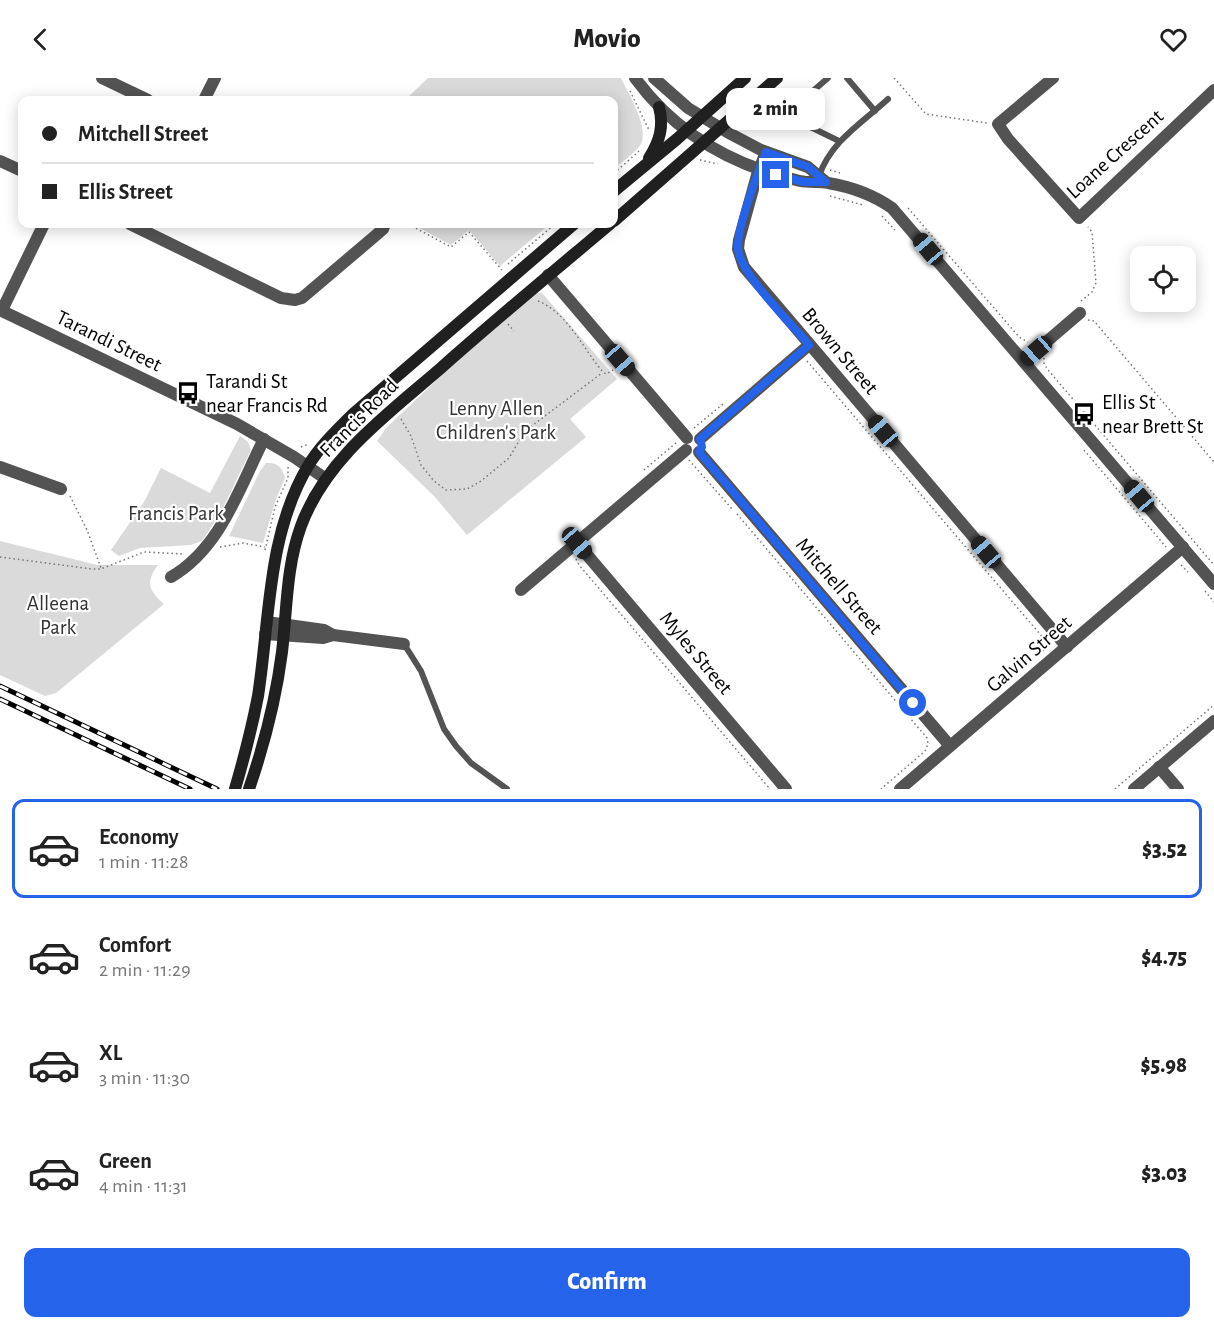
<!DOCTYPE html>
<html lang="en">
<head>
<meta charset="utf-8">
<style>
	:root { --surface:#fff; --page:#f6f6f6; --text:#222; --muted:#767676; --line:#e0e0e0; --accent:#2563eb }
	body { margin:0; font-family:"Alegreya Sans",sans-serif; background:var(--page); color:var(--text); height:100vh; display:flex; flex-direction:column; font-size:22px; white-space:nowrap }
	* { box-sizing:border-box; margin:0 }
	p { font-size:20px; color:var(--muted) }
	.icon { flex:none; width:33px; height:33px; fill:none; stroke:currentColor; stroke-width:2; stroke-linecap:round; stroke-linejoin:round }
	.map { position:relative; height:711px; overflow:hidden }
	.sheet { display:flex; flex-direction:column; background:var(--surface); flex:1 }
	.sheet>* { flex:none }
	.top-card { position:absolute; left:18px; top:18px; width:600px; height:132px; border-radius:12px; box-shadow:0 3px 15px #0003; display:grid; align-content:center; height:132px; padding:0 24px; background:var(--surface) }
	.controls { position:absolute; left:1130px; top:168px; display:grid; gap:12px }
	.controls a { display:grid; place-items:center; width:66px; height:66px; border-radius:12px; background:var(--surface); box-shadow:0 3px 15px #0003; font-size:30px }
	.end { position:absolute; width:27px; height:27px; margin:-14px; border:8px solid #2563eb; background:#fff; box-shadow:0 0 0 3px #fff }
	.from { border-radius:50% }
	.bubble { position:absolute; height:42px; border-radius:12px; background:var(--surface); box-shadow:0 3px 15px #0003; font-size:20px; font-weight:800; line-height:42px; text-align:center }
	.car { position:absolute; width:18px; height:36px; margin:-18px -9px; border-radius:8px; box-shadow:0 0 4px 2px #0007; background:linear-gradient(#222 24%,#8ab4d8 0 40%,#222 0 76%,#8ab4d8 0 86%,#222 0) }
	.top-card b { display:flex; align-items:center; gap:21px; height:57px; font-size:22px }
	.top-card b+b { border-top:2px solid var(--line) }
	.top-card i { width:15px; height:15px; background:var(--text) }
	ul { padding:10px 0 0; list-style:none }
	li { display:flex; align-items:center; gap:18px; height:99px; margin:0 12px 9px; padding:0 12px; border:3px solid transparent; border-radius:12px }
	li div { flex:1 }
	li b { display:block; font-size:22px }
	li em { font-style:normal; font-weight:800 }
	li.on { border-color:var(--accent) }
	li>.icon { width:54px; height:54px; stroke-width:1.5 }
	.cta { display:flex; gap:12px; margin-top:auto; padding:12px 24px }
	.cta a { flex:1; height:69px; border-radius:12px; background:var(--accent); color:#fff; font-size:24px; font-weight:800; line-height:69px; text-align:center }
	header { display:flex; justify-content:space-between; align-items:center; height:78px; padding:0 24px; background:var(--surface); font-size:27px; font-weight:800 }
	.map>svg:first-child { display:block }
	.green { fill:#dadada }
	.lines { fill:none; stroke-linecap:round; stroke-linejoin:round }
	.path { stroke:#757575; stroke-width:1.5; stroke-dasharray:1.5 3; stroke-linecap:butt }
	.service { stroke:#535353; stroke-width:6 }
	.minor { stroke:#535353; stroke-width:12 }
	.tertiary { stroke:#535353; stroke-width:12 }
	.secondary { stroke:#202020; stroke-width:12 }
	.rail-casing { stroke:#000; stroke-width:5 }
	.rail { stroke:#fff; stroke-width:3; stroke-dasharray:9; stroke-linecap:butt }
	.route { stroke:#2563eb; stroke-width:8 }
	.labels { text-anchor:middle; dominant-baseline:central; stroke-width:4.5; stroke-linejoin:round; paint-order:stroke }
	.street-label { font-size:21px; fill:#000; stroke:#fff }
	.poi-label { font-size:21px; fill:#000; stroke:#fff; text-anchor:start }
	.park-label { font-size:21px; fill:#313131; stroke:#fff }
</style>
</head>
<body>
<header><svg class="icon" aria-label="back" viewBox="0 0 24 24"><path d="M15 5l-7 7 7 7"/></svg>Movio<svg class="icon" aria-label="heart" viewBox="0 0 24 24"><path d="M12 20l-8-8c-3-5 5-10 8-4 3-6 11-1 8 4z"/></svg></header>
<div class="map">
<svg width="1214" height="711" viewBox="0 0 1214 711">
	<rect width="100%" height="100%" fill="#fff"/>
	<g class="green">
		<path d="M428 0H621C629 17 652 53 639 69 632 77 622 84 614 91V22H405Z"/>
		<path d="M412 146H550L500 188 469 152 451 167Z"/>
		<path d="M542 215 617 301 570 341 586 359 467 457 434 418 377 363 387 349 528 216Z"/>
		<path d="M240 358 248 364 251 372 220 436 202 463 191 467 140 470 119 478 111 472 144 424 161 390 210 415Z"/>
		<path d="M266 385C278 384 282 389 285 400L276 421 263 465 229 458 260 393Z"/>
		<path d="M0 463 97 487H158C145 504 149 513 164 526L56 615 45 618 0 597Z"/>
	</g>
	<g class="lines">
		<g class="path">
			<path d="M894 0 926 36 987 45"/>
			<path d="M630 13 649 52"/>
			<path d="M748 46 751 53"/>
			<path d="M741 49 748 46V40"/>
			<path d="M700 82 718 86"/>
			<path d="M628 83 639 73"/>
			<path d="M830 92 843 96"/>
			<path d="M614 95 628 83"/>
			<path d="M830 118 863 127"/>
			<path d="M908 130 1019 259 1028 264"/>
			<path d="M882 138 895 152"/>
			<path d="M408 146 451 169 469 154 502 192"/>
			<path d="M508 186 555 146"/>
			<path d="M538 223C568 235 583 271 603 294L606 296 613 292"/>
			<path d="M1081 223 1092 214 1096 205 1092 154 1088 149"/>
			<path d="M1088 242 1094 243 1214 384"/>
			<path d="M508 246 514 253"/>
			<path d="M1044 280V286L1049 293 1214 487"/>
			<path d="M807 283 1045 562 1047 568 1041 575"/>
			<path d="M401 341 411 358 421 387 434 403 446 412 467 411 481 403 509 380 525 353 602 295"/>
			<path d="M694 350 723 326"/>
			<path d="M301 369 309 366"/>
			<path d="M1084 372 1166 469"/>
			<path d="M689 382 732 431"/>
			<path d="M644 392 677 364"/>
			<path d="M70 418 87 452 101 490"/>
			<path d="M737 436 927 660 928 666 925 673 881 711"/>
			<path d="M220 469 243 465 265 469"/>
			<path d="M265 472 275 429 288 400V388"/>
			<path d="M0 479 92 491H101L144 474 184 476"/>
			<path d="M576 481 579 487 770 711"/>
			<path d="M1181 487 1188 494"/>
			<path d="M1205 513 1214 524"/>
			<path d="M1115 711 1214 627"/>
		</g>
		<g class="service">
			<path d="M828 0 792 31 790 39 839 63"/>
			<path d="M847 0 875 33"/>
			<path d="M819 98C831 63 862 45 888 21"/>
			<path d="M404 566 421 593 444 651 456 668 471 685 507 711"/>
		</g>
		<g class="minor">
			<path d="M102 0 148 22"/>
			<path d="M1053 0 998 46 1008 61 1079 140 1214 12"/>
			<path d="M204 22 215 0"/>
			<path d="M766 74 757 97 739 162 738 171 744 189 1067 569"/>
			<path d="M0 83 22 93"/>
			<path d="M130 146 281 220 295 222 302 220 375 158 383 151 385 146"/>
			<path d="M548 197 687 360"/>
			<path d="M0 232 237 346 294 379 326 401"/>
			<path d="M2 232 44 146"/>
			<path d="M1024 283 1080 235"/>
			<path d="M700 361 809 267"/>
			<path d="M699 374 950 668"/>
			<path d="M0 389 61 411"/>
			<path d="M577 465 786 711"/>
			<path d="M171 499C221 470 239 410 264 361"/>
			<path d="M521 512 686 372"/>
			<path d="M267 544 324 552 333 557"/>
			<path d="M265 556 323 560 333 557 404 566"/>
			<path d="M1159 689 1178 711"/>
			<path d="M900 711 1183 469"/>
		</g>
		<g class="tertiary">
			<path d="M635 0C676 56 733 88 800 103 809 105 819 103 828 105 852 109 872 116 892 130L1214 506"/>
			<path d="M654 0 688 30 727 54 761 72 808 89 826 104"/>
			<path d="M1134 711 1214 643"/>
		</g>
		<g class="secondary">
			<path d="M649 80C660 63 664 48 659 29"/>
			<path d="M614 113 677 61 745 0"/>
			<path d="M614 143 777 0"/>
			<path d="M235 711C244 680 252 649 258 618 270 541 267 457 308 388 320 368 337 352 353 336L574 146"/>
			<path d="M249 711C264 667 276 621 282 574 287 532 286 489 301 448 326 380 388 336 441 290 496 241 553 194 610 146"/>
		</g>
		<g class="rail-casing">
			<g id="rail">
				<path d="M0 608 217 711"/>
				<path d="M0 621 190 711"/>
			</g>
		</g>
		<use href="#rail" class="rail"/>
	</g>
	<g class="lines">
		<path class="route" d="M776 97 804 104H826L808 89 766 74C758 94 736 152 738 171 740 196 792 246 809 267L700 361 702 369 699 374 913 625"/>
	</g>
	<defs>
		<g id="bus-bare" transform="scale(1.8)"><path d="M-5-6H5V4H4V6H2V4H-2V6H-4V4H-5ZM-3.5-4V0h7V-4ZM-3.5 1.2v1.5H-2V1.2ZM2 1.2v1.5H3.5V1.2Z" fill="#000" stroke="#fff" stroke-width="2.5" paint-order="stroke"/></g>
	</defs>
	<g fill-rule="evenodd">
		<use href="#bus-bare" x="188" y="315"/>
		<use href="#bus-bare" x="1084" y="336"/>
	</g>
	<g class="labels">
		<g class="street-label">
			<text transform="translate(1115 76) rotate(-42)">Loane Crescent</text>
			<text transform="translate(109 263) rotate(26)">Tarandi Street</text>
			<text transform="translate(840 273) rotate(50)">Brown Street</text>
			<text transform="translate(359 340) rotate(-45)">Francis Road</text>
			<text transform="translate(839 508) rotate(49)">Mitchell Street</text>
			<text transform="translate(696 575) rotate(50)">Myles Street</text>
			<text transform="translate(1029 576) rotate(-41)">Galvin Street</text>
		</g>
		<g class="poi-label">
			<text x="206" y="303">Tarandi St<tspan x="206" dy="24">near Francis Rd</tspan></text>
			<text x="1102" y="324">Ellis St<tspan x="1102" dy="24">near Brett St</tspan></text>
		</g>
		<g class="park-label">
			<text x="496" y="330">Lenny Allen<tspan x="496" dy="24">Children's Park</tspan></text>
			<text x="176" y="435">Francis Park</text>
			<text x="58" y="525">Alleena<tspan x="58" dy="24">Park</tspan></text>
		</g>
	</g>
</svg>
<div class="controls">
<a><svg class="icon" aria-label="locate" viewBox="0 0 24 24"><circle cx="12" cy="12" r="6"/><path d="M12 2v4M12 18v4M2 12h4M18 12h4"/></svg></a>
</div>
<i class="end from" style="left:913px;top:625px"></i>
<i class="end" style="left:776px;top:97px"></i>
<div class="bubble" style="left:726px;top:10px;width:99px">2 min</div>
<i class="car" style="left:928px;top:171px;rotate:320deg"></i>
<i class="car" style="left:1036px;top:273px;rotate:229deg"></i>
<i class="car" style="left:620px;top:282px;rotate:139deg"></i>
<i class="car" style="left:883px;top:353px;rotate:320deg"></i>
<i class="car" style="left:1139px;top:418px;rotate:320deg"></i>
<i class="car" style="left:577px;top:465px;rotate:139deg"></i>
<i class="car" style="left:986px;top:474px;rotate:320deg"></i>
<div class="top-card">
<b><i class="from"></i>Mitchell Street</b>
<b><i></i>Ellis Street</b>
</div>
</div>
<section class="sheet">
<ul>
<li class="on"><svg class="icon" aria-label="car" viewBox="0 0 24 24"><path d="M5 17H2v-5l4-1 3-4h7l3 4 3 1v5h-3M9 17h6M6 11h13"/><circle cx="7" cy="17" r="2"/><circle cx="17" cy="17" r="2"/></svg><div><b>Economy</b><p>1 min · 11:28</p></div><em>$3.52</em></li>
<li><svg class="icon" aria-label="car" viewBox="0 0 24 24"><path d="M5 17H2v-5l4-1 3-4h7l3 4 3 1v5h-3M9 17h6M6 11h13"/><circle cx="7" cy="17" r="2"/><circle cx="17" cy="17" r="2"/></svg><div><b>Comfort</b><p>2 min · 11:29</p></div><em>$4.75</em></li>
<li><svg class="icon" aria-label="car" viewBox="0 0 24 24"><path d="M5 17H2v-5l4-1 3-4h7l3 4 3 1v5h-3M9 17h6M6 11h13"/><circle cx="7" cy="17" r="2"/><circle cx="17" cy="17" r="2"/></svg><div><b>XL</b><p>3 min · 11:30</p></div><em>$5.98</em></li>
<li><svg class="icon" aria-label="car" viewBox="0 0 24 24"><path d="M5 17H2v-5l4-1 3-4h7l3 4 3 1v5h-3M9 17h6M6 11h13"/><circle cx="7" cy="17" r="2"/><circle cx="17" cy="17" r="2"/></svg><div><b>Green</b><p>4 min · 11:31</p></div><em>$3.03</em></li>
</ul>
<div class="cta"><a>Confirm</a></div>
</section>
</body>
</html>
